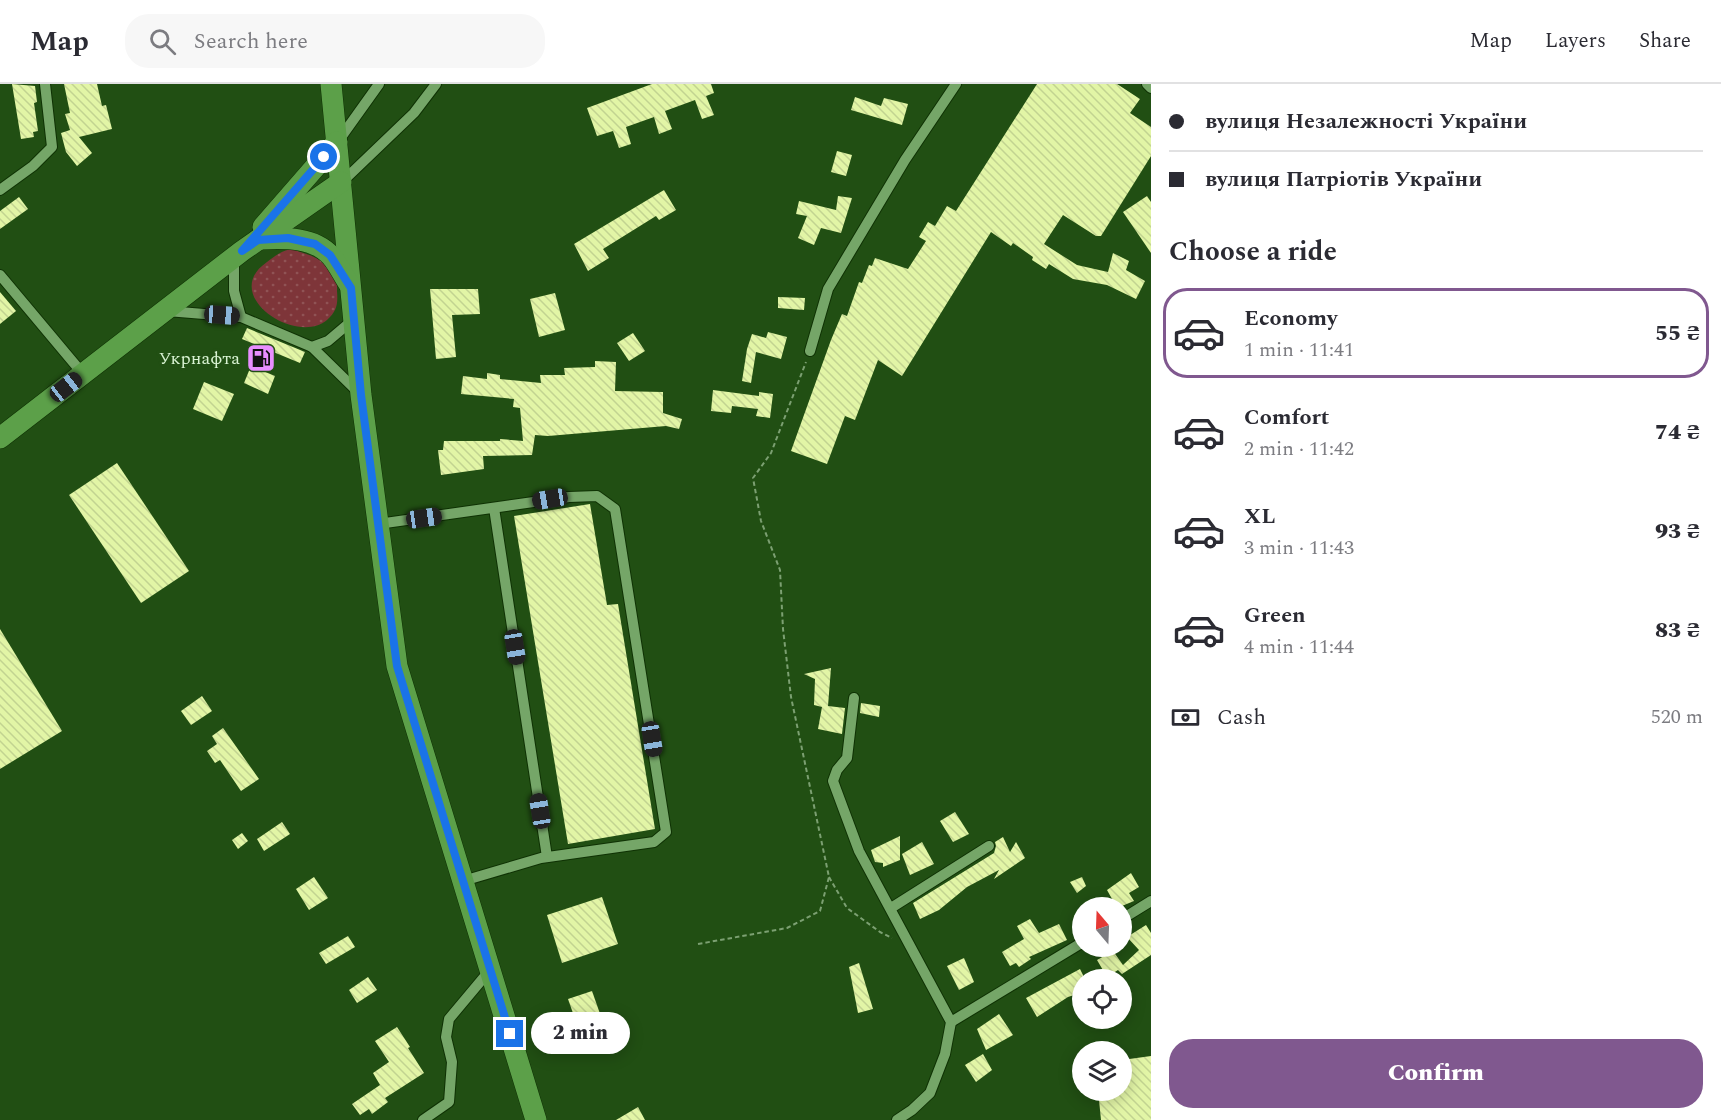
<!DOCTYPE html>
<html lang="en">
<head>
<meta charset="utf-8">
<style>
	:root { --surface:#fff; --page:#f7f7f7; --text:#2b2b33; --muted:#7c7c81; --line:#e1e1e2; --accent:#80588f }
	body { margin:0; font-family:Spectral,serif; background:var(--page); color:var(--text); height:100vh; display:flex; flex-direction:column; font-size:22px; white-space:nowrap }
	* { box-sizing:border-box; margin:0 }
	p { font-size:20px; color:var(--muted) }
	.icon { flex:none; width:33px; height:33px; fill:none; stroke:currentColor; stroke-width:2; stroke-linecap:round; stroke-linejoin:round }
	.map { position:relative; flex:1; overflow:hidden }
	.sheet { display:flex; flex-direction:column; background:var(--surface); width:570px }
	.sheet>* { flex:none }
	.hud { display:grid; align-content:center; height:132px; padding:0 18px; background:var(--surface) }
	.needle { width:39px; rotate:341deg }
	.tools { position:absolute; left:1072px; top:813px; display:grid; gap:12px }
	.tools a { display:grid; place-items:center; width:60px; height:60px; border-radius:50%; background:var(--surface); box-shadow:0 3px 15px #0003; font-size:30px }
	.end { position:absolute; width:27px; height:27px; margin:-14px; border:8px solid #1a73e8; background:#fff; box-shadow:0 0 0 3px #fff }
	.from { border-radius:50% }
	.bubble { position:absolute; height:42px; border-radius:21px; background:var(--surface); box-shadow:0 3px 15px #0003; font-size:20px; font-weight:800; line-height:42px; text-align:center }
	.car { position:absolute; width:18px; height:36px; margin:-18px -9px; border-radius:8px; box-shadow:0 0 4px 2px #0007; background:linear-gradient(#222 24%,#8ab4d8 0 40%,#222 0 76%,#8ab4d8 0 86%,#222 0) }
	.hud b { display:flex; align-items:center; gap:21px; height:57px; font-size:22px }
	.hud b+b { border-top:2px solid var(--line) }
	.hud i { width:15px; height:15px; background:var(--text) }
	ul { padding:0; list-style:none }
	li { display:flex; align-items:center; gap:18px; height:90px; margin:0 12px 9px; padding:0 6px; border:3px solid transparent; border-radius:24px }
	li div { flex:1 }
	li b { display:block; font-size:22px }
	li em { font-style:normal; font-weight:800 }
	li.active { border-color:var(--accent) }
	li>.icon { width:54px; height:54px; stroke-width:1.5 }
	h2 { padding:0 18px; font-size:27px; line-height:72px }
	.pay { display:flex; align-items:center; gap:15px; height:66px; padding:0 18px; font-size:22px }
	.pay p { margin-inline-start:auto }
	.button { display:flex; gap:12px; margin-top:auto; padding:12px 18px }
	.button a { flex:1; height:69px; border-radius:24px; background:var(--accent); color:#fff; font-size:24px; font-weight:800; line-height:69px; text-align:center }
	header { display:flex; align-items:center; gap:36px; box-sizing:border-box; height:84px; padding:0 30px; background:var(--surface); border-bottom:2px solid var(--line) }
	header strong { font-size:28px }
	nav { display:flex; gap:33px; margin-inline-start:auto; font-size:21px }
	.search { width:420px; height:54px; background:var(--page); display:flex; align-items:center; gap:15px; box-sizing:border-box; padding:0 21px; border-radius:24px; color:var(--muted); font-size:22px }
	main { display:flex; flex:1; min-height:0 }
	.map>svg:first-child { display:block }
	.grass { fill:url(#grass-dots) }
	.building { fill:url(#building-back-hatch) }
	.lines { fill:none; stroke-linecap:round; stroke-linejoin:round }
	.minor-casing { stroke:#0f3204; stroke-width:12 }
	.major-casing { stroke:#0f3204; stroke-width:22 }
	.path { stroke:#7ca072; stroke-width:2; stroke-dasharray:4.5 3; stroke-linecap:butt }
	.minor { stroke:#75a668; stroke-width:10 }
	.major { stroke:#5ca049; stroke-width:21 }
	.route { stroke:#1a73e8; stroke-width:8 }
	.labels { text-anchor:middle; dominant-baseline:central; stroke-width:6; stroke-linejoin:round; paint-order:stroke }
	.poi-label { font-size:18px; fill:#d9f3d3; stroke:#214f13; text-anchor:end }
</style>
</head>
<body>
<header>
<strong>Map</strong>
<div class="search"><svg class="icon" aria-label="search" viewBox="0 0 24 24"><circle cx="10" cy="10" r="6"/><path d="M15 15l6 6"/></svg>Search here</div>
<nav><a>Map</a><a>Layers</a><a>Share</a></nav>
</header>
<main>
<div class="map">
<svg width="1151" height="1036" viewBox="0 0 1151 1036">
	<defs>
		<pattern id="grass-dots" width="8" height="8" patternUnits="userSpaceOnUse" patternTransform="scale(1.5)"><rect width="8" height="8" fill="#7e3539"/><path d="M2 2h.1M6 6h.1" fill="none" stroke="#905355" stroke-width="1.8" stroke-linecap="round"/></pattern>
		<pattern id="building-back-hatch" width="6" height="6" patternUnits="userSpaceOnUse" patternTransform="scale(1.5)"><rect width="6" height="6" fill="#e2f5a6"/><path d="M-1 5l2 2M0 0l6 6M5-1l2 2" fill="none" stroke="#c2d391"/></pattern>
	</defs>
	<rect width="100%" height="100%" fill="#214f13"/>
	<path class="grass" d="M291 165C307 170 330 176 336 194 337 198 337 203 337 207 338 220 337 227 327 236 296 262 219 211 267 178 275 172 281 167 291 165Z"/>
	<g class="building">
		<path d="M12 0 35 2 37 18 34 19 38 47 33 48 34 53 21 55Z"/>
		<path d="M64 0H97L102 22 106 21 112 45 79 53 92 69 77 82 66 68 61 49 70 46 65 30 70 29Z"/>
		<path d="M652 0H711L714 9 706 12 714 31 702 35 695 16 665 27 672 45 659 50 654 33 626 43 631 60 619 64 613 47 597 52 587 24Z"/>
		<path d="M1037 0H1117L1140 15 1130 29 1151 43V72L1101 152H1096L1063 131 1044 160 1077 181 1108 188 1113 169 1129 177 1126 186 1145 197 1136 215 1107 201 1073 195 1049 180 1046 185 1032 176 1033 173 1013 159 1011 162 991 148 902 292 878 276 855 336 845 332 827 380 791 367 831 256 842 230 847 232 859 198 862 199 869 181 872 182 875 174 908 185 926 157 919 153 928 138 935 142 947 122 956 127Z"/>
		<path d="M855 13 881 22 884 14 908 20 902 41 851 26Z"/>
		<path d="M837 67 852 71 846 92 831 88Z"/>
		<path d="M664 106 676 126 659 136 656 132 603 165 609 174 588 187 574 160Z"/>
		<path d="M838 112 852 114 841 149 821 144 814 161 798 154 807 132 796 130 799 117 836 126Z"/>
		<path d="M1147 112 1151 118V169L1123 128Z"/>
		<path d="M19 113 28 125 0 145V127Z"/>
		<path d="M430 205H478L480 230 452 231 456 273 436 275Z"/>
		<path d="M0 208 16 227 0 240Z"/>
		<path d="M555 209 565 246 539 253 530 215Z"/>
		<path d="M778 213 805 214 804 226 778 224Z"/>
		<path d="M247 244 305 268 300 279 242 255Z"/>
		<path d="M768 248 787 253 781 275 756 268 751 299 742 297 747 265 752 250 766 254Z"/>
		<path d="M633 249 645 267 629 277 617 259Z"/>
		<path d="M595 277 616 278 615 307 663 308V329L682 335 679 345 666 342 548 352 535 351 532 371 483 372 484 385 441 391 438 366H443L444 357H500V355L523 357 520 324 513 323 514 315 461 310 463 292 487 295V289L500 291V295L541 299 540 291H565L564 284 595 283Z"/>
		<path d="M251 282 275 292 268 310 244 299Z"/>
		<path d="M204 298 234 310 222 337 193 325Z"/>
		<path d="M713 306 759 312V308L773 310 770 334 756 332 758 325 732 322 731 329 711 327Z"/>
		<path d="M117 379 189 487 141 519 69 411Z"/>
		<path d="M590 420 607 521 618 520 655 745 568 760 514 432Z"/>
		<path d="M0 545 62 647 0 685Z"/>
		<path d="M831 584 828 622 845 624 842 650 818 645 822 623 814 621 815 595 804 590Z"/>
		<path d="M202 612 212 627 191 641 181 627Z"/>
		<path d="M861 619 880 622 879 633 860 629Z"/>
		<path d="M223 644 259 695 241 707 220 676 215 679 207 667 217 660 212 652Z"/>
		<path d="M955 728 969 750 953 758 940 737Z"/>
		<path d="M282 738 290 750 264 767 257 755Z"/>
		<path d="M242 749 248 757 238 765 232 756Z"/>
		<path d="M900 752V776L883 783V779L875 778 871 766Z"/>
		<path d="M1003 753 1010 768 1016 758 1025 774 994 795 999 786 967 803 939 826 920 835 913 819 994 769 996 762 995 758Z"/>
		<path d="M922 758 934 780 910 791 902 770Z"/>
		<path d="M1131 789 1139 803 1129 809 1134 817 1117 824 1107 806Z"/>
		<path d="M314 793 328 814 309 826 296 805Z"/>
		<path d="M1082 793 1086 802 1077 809 1070 798Z"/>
		<path d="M602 813 618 860 562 879 547 831Z"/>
		<path d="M1030 835 1039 849 1059 840 1067 856 1029 873 1031 875 1019 883 1016 879 1010 882 1002 868 1024 855 1017 842Z"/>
		<path d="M1146 841 1151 849V871L1122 890 1118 886 1107 893 1097 876 1113 867 1123 881 1139 866 1127 853Z"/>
		<path d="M348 852 355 863 326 880 319 869Z"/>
		<path d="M964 874 974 898 959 906 947 882Z"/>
		<path d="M859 879 873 925 858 929 849 883Z"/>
		<path d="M1080 885 1083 891V908L1068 913 1037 933 1026 914Z"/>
		<path d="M368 893 377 906 357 919 349 906Z"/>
		<path d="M592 907 604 941 580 949 568 915Z"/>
		<path d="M999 930 1013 951 986 966 977 945Z"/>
		<path d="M397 943 410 963 408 964 424 989 385 1014 388 1018 372 1030 369 1025 360 1031 352 1020 380 1001 373 989 389 978 375 957Z"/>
		<path d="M983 970 992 986 976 998 965 981Z"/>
		<path d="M1151 972V1036H1101L1098 1006H1122V976Z"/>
		<path d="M638 1023 645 1036H616Z"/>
	</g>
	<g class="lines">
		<g class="minor-casing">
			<g id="minor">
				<path d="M1147 0 1151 4"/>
				<path d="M339 56 379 0"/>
				<path d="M342 98 414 29 436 0"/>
				<path d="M0 106 33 82 52 63 45 0"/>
				<path d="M234 174V207L241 233"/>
				<path d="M0 191 83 290"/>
				<path d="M167 227 241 233 312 263 358 308"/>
				<path d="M312 263 328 257 354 235"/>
				<path d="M810 267 828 205 905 76 956 0"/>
				<path d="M494 424 547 773"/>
				<path d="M378 440 569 413 597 412 615 425 666 748 654 758 541 774 463 797"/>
				<path d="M854 614 847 674 837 686 833 697 859 767 951 938 945 970 930 1009 912 1026 897 1036"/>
				<path d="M891 824 989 762"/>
				<path d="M1122 835 1151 817"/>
				<path d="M951 938 1083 858"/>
				<path d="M423 1036 449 1018 452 978 446 953 449 935 490 886"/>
			</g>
		</g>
		<g class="major-casing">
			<g id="major">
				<path d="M331 0 361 311 397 582 536 1036"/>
				<path d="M263 143 337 58"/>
				<path d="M259 155C283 154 313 152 331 172 338 180 343 191 349 200"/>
				<path d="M0 354 242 167 341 98"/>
			</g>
		</g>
		<g class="path">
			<path d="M829 793 847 824 880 848 892 854"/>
			<path d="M698 860 787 844 820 827 829 793 791 613 783 545 780 486 761 437 753 394 771 369 806 278"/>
		</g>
		<use href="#minor" class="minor"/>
		<use href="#major" class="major"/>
	</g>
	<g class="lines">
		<path class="route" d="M324 73 242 167 258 156 288 154 315 160 330 171 351 204 361 311 397 582 510 950"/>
	</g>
	<defs>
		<g id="fuel-square" transform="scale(1.5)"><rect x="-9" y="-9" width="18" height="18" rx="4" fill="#e88eff" stroke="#214f13"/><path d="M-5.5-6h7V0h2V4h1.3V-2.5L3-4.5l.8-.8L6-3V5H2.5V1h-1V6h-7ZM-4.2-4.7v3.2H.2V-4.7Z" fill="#111"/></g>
	</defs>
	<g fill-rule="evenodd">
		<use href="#fuel-square" x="261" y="274"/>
	</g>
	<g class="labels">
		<g class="poi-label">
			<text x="240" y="274">Укрнафта</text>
		</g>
	</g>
</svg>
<div class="tools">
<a><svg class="needle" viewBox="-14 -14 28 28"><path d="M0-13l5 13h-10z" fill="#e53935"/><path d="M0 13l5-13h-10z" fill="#7c7c81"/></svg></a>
<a><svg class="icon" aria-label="locate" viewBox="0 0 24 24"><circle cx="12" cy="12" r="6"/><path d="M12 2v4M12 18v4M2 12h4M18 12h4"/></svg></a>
<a><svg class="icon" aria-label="layers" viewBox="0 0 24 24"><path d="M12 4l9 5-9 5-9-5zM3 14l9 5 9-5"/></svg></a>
</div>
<i class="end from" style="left:324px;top:73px"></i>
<i class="end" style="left:510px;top:950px"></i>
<div class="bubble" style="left:531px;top:928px;width:99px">2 min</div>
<i class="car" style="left:222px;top:231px;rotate:94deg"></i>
<i class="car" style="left:66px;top:303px;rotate:52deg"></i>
<i class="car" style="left:550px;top:415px;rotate:261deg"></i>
<i class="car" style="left:424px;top:434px;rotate:82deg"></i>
<i class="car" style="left:515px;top:563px;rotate:171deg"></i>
<i class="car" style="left:652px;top:655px;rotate:171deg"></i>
<i class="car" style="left:540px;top:727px;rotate:351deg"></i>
</div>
<section class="sheet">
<div class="hud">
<b><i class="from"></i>вулиця Незалежності України</b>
<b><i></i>вулиця Патріотів України</b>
</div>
<h2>Choose a ride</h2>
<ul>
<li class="active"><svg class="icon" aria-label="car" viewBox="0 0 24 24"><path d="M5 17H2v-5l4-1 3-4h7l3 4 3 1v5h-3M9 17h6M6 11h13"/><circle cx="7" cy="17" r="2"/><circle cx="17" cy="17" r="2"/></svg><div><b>Economy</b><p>1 min · 11:41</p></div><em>55 ₴</em></li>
<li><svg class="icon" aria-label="car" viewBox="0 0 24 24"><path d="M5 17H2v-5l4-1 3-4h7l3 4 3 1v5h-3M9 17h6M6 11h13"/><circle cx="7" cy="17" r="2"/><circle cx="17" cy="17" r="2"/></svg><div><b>Comfort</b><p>2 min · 11:42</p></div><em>74 ₴</em></li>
<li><svg class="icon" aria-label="car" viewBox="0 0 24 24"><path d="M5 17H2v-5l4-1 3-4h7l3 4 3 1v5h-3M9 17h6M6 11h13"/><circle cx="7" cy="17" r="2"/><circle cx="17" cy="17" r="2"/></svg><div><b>XL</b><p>3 min · 11:43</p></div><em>93 ₴</em></li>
<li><svg class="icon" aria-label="car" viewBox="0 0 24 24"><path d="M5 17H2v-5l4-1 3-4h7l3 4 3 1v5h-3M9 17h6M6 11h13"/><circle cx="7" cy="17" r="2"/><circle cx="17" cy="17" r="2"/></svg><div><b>Green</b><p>4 min · 11:44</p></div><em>83 ₴</em></li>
</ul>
<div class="pay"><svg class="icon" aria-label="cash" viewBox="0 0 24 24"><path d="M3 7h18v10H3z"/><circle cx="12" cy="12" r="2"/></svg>Cash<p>520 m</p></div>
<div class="button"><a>Confirm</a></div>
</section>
</main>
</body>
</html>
